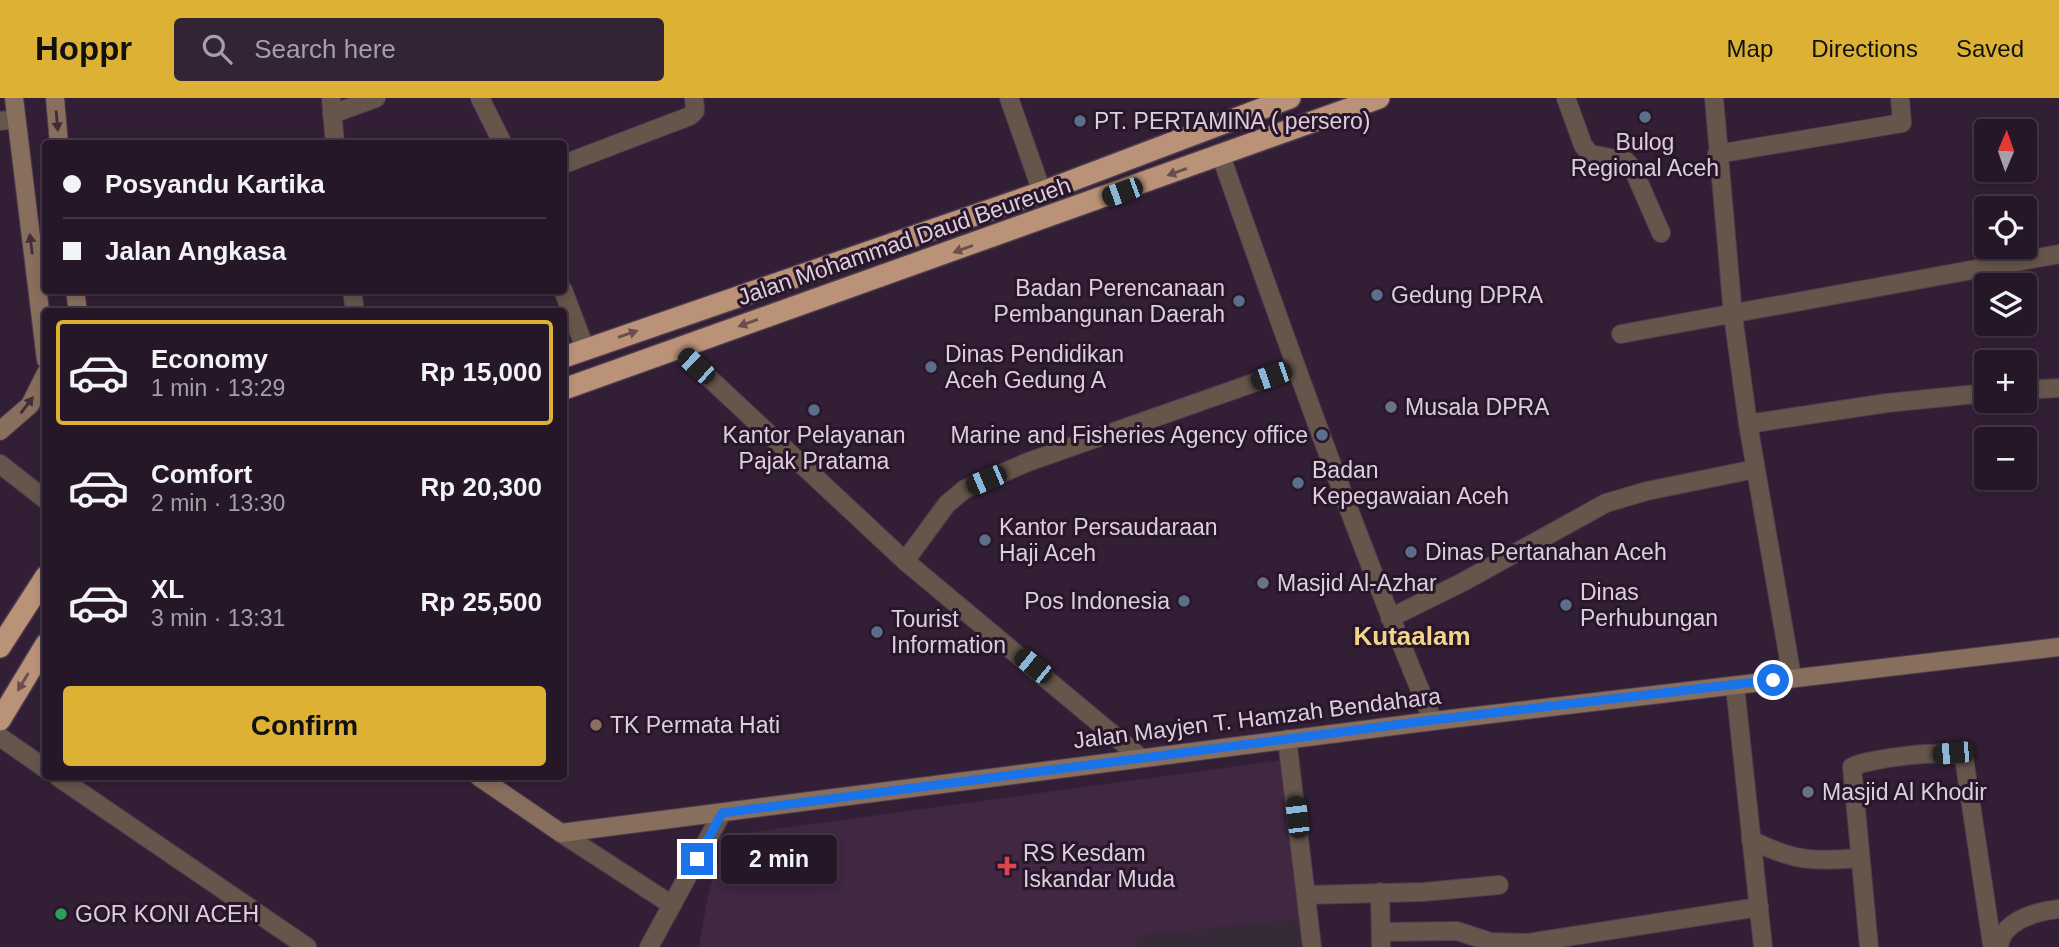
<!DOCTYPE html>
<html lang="en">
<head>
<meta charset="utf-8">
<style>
	:root { --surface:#261728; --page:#322434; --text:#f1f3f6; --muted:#a49fa8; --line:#423645; --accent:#ddb133 }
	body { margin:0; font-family:Helvetica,sans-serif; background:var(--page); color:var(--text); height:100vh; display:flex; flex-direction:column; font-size:26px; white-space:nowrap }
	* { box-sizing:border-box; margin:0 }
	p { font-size:23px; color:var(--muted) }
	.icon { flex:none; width:38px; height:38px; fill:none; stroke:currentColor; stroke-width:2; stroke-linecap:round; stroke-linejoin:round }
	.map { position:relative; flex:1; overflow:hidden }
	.drawer { position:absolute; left:42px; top:210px; width:525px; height:472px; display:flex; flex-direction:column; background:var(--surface); border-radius:7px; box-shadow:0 4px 10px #0003,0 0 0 2px var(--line) }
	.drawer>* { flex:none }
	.hud { position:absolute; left:42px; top:42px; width:525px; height:154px; border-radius:7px; box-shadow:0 4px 10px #0003,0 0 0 2px var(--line); display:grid; align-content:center; height:154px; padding:0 21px; background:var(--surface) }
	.needle { width:46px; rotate:2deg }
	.tools { position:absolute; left:1974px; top:21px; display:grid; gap:14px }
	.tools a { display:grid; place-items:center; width:63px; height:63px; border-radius:7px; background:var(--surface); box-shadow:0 4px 10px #0003,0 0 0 2px var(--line); font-size:35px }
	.end { position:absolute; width:32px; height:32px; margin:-16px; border:9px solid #1a73e8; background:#fff; box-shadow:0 0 0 4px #fff }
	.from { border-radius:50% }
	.bubble { position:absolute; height:49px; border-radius:7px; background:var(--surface); box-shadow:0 4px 10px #0003,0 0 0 2px var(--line); font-size:23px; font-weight:700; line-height:49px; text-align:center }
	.car { position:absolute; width:21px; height:42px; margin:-21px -10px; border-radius:9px; box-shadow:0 0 5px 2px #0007; background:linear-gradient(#222 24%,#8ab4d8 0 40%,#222 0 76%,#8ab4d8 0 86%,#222 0) }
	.hud b { display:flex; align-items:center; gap:24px; height:66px; font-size:26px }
	.hud b+b { border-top:2px solid var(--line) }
	.hud i { width:18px; height:18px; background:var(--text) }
	ul { padding:12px 0 0; list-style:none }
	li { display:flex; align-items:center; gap:21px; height:105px; margin:0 14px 10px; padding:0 7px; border:4px solid transparent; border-radius:7px }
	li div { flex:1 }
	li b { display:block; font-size:26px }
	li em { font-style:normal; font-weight:700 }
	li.active { border-color:var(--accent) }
	li>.icon { width:63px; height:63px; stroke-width:1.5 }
	.action { display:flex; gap:14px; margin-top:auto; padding:14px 21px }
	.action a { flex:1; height:80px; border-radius:7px; background:var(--accent); color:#111; font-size:28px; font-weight:700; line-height:80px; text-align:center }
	header { display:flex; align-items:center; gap:42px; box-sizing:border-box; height:98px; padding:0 35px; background:var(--accent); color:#111 }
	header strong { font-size:33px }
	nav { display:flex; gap:38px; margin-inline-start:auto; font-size:24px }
	.search { width:490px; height:63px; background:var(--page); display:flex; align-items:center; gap:18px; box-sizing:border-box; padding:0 24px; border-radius:7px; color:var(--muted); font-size:26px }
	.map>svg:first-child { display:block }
	.built { fill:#402742 }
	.education { fill:#362a39 }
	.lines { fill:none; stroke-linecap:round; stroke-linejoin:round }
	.street-casing { stroke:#4e3b50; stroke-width:20 }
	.secondary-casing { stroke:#4e3b50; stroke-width:20 }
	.highway-casing { stroke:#4e3b50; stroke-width:24 }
	.street { stroke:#65554a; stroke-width:18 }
	.secondary { stroke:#886e5c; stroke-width:18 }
	.highway { stroke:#ba9277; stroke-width:21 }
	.oneway { fill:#412c37 }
	.oneway2 { fill:#6a4e4d }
	.route { stroke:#1a73e8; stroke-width:9 }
	.service-dot { fill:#5c6f8a; stroke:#29162b; stroke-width:2.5 }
	.worship-dot { fill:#6b7280; stroke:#29162b; stroke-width:2.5 }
	.education-dot { fill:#8d6e63; stroke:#29162b; stroke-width:2.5 }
	.health-dot { fill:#e0444e; stroke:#29162b; stroke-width:2.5 }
	.leisure-dot { fill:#2e9e5b; stroke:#29162b; stroke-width:2.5 }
	.labels { text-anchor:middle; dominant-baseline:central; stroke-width:6; stroke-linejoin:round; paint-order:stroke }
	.poi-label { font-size:23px; fill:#dccfdd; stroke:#29162b; text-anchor:start }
	.street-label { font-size:23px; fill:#dccfdd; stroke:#29162b }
	.quarter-label { font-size:26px; font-weight:bold; fill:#f3d58a; stroke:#29162b }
</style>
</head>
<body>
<header>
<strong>Hoppr</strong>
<div class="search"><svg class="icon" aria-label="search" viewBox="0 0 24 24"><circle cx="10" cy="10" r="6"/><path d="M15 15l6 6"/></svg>Search here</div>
<nav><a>Map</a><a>Directions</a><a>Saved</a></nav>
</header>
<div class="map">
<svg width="2059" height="849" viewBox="0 0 2059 849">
	<rect width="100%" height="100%" fill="#331f35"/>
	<path class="built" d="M1283 662 1305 821 1137 838 1138 849H699L708 798 725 738Z"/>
	<path class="education" d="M1305 821 1307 849H1138L1136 838Z"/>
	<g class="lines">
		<g class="street-casing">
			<g id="street">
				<path d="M331 0 335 46"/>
				<path d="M480 0 503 46"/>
				<path d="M1009 0 1042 94"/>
				<path d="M1566 0 1583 47 1590 56 1626 63 1633 71 1661 135"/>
				<path d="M1714 0 1733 217 1748 326 1792 579"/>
				<path d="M332 16 376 0"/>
				<path d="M0 23 16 21"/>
				<path d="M1717 56 1902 25 1900 0"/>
				<path d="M1221 58C1288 248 1355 437 1433 623"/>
				<path d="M564 66 690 18 695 13 694 0"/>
				<path d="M352 192 355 214"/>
				<path d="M563 192 585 250"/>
				<path d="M1621 236 2059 156"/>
				<path d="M677 250 905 463 1141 660"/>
				<path d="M2025 292 2059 290"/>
				<path d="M1748 326 1887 305 1986 295"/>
				<path d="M0 366 46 402"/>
				<path d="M905 463 947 406 965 391 1028 364 1296 270"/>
				<path d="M1390 520 1463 484 1606 405 1647 393 1755 371"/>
				<path d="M1735 588 1763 849"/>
				<path d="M0 639 46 671"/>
				<path d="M1287 641 1312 849"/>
				<path d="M58 679 307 849"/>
				<path d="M561 735 672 807"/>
				<path d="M1751 742C1794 763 1812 764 1859 760"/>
				<path d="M1380 794 1381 849"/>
				<path d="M1306 797 1423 794 1499 787"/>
				<path d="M1381 834 1457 833 1491 844 1528 845 1759 809"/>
				<path d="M649 849 722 715"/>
				<path d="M1869 849 1852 669C1867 661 1953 649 1964 660L1992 846"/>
				<path d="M1999 849C2001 823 2037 813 2059 811"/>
			</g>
		</g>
		<g class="secondary-casing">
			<g id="secondary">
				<path d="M14 0 46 262"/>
				<path d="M55 0 59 46"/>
				<path d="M75 192 78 214"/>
				<path d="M0 333 30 307 46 275"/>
				<path d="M479 679 561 735 1433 623 2059 549"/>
			</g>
		</g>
		<g class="highway-casing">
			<g id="highway">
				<path d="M564 259 1042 94 1290 0"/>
				<path d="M564 291 1379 0"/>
				<path d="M0 549 46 478"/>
				<path d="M0 622 46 546"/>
			</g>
		</g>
		<use href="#street" class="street"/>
		<use href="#secondary" class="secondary"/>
		<use href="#highway" class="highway"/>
	</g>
	<defs><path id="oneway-solid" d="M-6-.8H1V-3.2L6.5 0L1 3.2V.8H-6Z" transform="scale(1.75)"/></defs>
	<g class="oneway">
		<use href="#oneway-solid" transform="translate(57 23) rotate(85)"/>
		<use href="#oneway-solid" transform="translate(31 146) rotate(-97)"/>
		<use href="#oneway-solid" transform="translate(27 307) rotate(-53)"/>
	</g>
	<g class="oneway2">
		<use href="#oneway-solid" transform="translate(1177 74) rotate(160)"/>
		<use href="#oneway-solid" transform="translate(963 151) rotate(160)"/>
		<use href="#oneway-solid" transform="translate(748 225) rotate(160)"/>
		<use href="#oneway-solid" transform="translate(628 236) rotate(-19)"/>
		<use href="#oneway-solid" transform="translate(23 584) rotate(121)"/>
	</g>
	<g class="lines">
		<path class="route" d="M697 761 722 715 1433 622 1773 582"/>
	</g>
	<g class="service-dot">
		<circle cx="1645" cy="19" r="7"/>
		<circle cx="1080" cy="23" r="7"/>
		<circle cx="1377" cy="197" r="7"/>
		<circle cx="1239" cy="203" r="7"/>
		<circle cx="931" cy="269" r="7"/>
		<circle cx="814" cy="312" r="7"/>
		<circle cx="1322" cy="337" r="7"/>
		<circle cx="1298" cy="385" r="7"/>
		<circle cx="985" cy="442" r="7"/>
		<circle cx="1411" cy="454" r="7"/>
		<circle cx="1184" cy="503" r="7"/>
		<circle cx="1566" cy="507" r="7"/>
		<circle cx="877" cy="534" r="7"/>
	</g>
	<g class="worship-dot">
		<circle cx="1391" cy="309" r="7"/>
		<circle cx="1263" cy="485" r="7"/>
		<circle cx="1808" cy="694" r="7"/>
	</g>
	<circle class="education-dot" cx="596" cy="627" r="7"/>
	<path class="health-dot" d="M1003.5 757.5h7v7h7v7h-7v7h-7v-7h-7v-7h7z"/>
	<circle class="leisure-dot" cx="61" cy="816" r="7"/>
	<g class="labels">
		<g class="poi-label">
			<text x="1094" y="23">PT. PERTAMINA ( persero)</text>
			<text x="1645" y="44" text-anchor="middle">Bulog<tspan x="1645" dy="26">Regional Aceh</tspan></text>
			<text x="1225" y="190" text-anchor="end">Badan Perencanaan<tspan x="1225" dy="26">Pembangunan Daerah</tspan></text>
			<text x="1391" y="197">Gedung DPRA</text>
			<text x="945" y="256">Dinas Pendidikan<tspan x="945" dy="26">Aceh Gedung A</tspan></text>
			<text x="1405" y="309">Musala DPRA</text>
			<text x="814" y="337" text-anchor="middle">Kantor Pelayanan<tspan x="814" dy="26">Pajak Pratama</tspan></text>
			<text x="1308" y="337" text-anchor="end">Marine and Fisheries Agency office</text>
			<text x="1312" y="372">Badan<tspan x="1312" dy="26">Kepegawaian Aceh</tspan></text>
			<text x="999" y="429">Kantor Persaudaraan<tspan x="999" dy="26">Haji Aceh</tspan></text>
			<text x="1425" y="454">Dinas Pertanahan Aceh</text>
			<text x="1277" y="485">Masjid Al-Azhar</text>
			<text x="1580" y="494">Dinas<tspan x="1580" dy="26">Perhubungan</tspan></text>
			<text x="1170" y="503" text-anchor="end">Pos Indonesia</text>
			<text x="891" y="521">Tourist<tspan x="891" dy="26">Information</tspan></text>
			<text x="610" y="627">TK Permata Hati</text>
			<text x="1822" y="694">Masjid Al Khodir</text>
			<text x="1023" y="755">RS Kesdam<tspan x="1023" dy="26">Iskandar Muda</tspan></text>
			<text x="75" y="816">GOR KONI ACEH</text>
		</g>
		<g class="street-label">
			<text transform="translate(904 143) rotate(-19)">Jalan Mohammad Daud Beureueh</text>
			<text transform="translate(1257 620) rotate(-7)">Jalan Mayjen T. Hamzah Bendahara</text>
		</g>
		<g class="quarter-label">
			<text x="1412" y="538">Kutaalam</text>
		</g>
	</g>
</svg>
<div class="tools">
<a><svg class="needle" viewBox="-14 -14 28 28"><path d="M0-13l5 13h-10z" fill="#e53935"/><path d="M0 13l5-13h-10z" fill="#a49fa8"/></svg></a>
<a><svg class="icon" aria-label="locate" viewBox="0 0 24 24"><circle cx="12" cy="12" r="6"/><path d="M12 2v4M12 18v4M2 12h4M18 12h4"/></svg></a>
<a><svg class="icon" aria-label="layers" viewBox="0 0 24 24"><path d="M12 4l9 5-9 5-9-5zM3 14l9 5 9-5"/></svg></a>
<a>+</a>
<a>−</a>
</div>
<i class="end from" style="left:1773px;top:582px"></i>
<i class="end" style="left:697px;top:761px"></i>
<div class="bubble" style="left:721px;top:737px;width:116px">2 min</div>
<i class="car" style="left:1122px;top:94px;rotate:250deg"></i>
<i class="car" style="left:696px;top:268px;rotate:313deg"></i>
<i class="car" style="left:1271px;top:278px;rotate:251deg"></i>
<i class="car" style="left:986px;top:382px;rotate:247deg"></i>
<i class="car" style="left:1033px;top:568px;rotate:309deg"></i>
<i class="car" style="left:1953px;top:655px;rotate:265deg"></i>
<i class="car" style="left:1297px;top:719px;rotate:353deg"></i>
<div class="hud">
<b><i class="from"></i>Posyandu Kartika</b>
<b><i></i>Jalan Angkasa</b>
</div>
<section class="drawer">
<ul>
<li class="active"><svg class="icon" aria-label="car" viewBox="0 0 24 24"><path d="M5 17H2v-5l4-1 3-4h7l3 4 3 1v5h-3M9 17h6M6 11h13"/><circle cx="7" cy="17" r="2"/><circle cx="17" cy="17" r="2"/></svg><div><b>Economy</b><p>1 min · 13:29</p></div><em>Rp 15,000</em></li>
<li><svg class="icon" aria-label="car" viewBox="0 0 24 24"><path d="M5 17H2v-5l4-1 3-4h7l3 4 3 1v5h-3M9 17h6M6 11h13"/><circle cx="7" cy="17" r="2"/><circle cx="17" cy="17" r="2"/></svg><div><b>Comfort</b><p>2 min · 13:30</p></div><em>Rp 20,300</em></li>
<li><svg class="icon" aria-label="car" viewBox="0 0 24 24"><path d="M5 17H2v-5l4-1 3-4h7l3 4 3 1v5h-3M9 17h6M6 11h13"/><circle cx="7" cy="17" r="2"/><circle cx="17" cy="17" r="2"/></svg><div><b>XL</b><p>3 min · 13:31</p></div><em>Rp 25,500</em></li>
</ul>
<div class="action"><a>Confirm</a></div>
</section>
</div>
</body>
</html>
